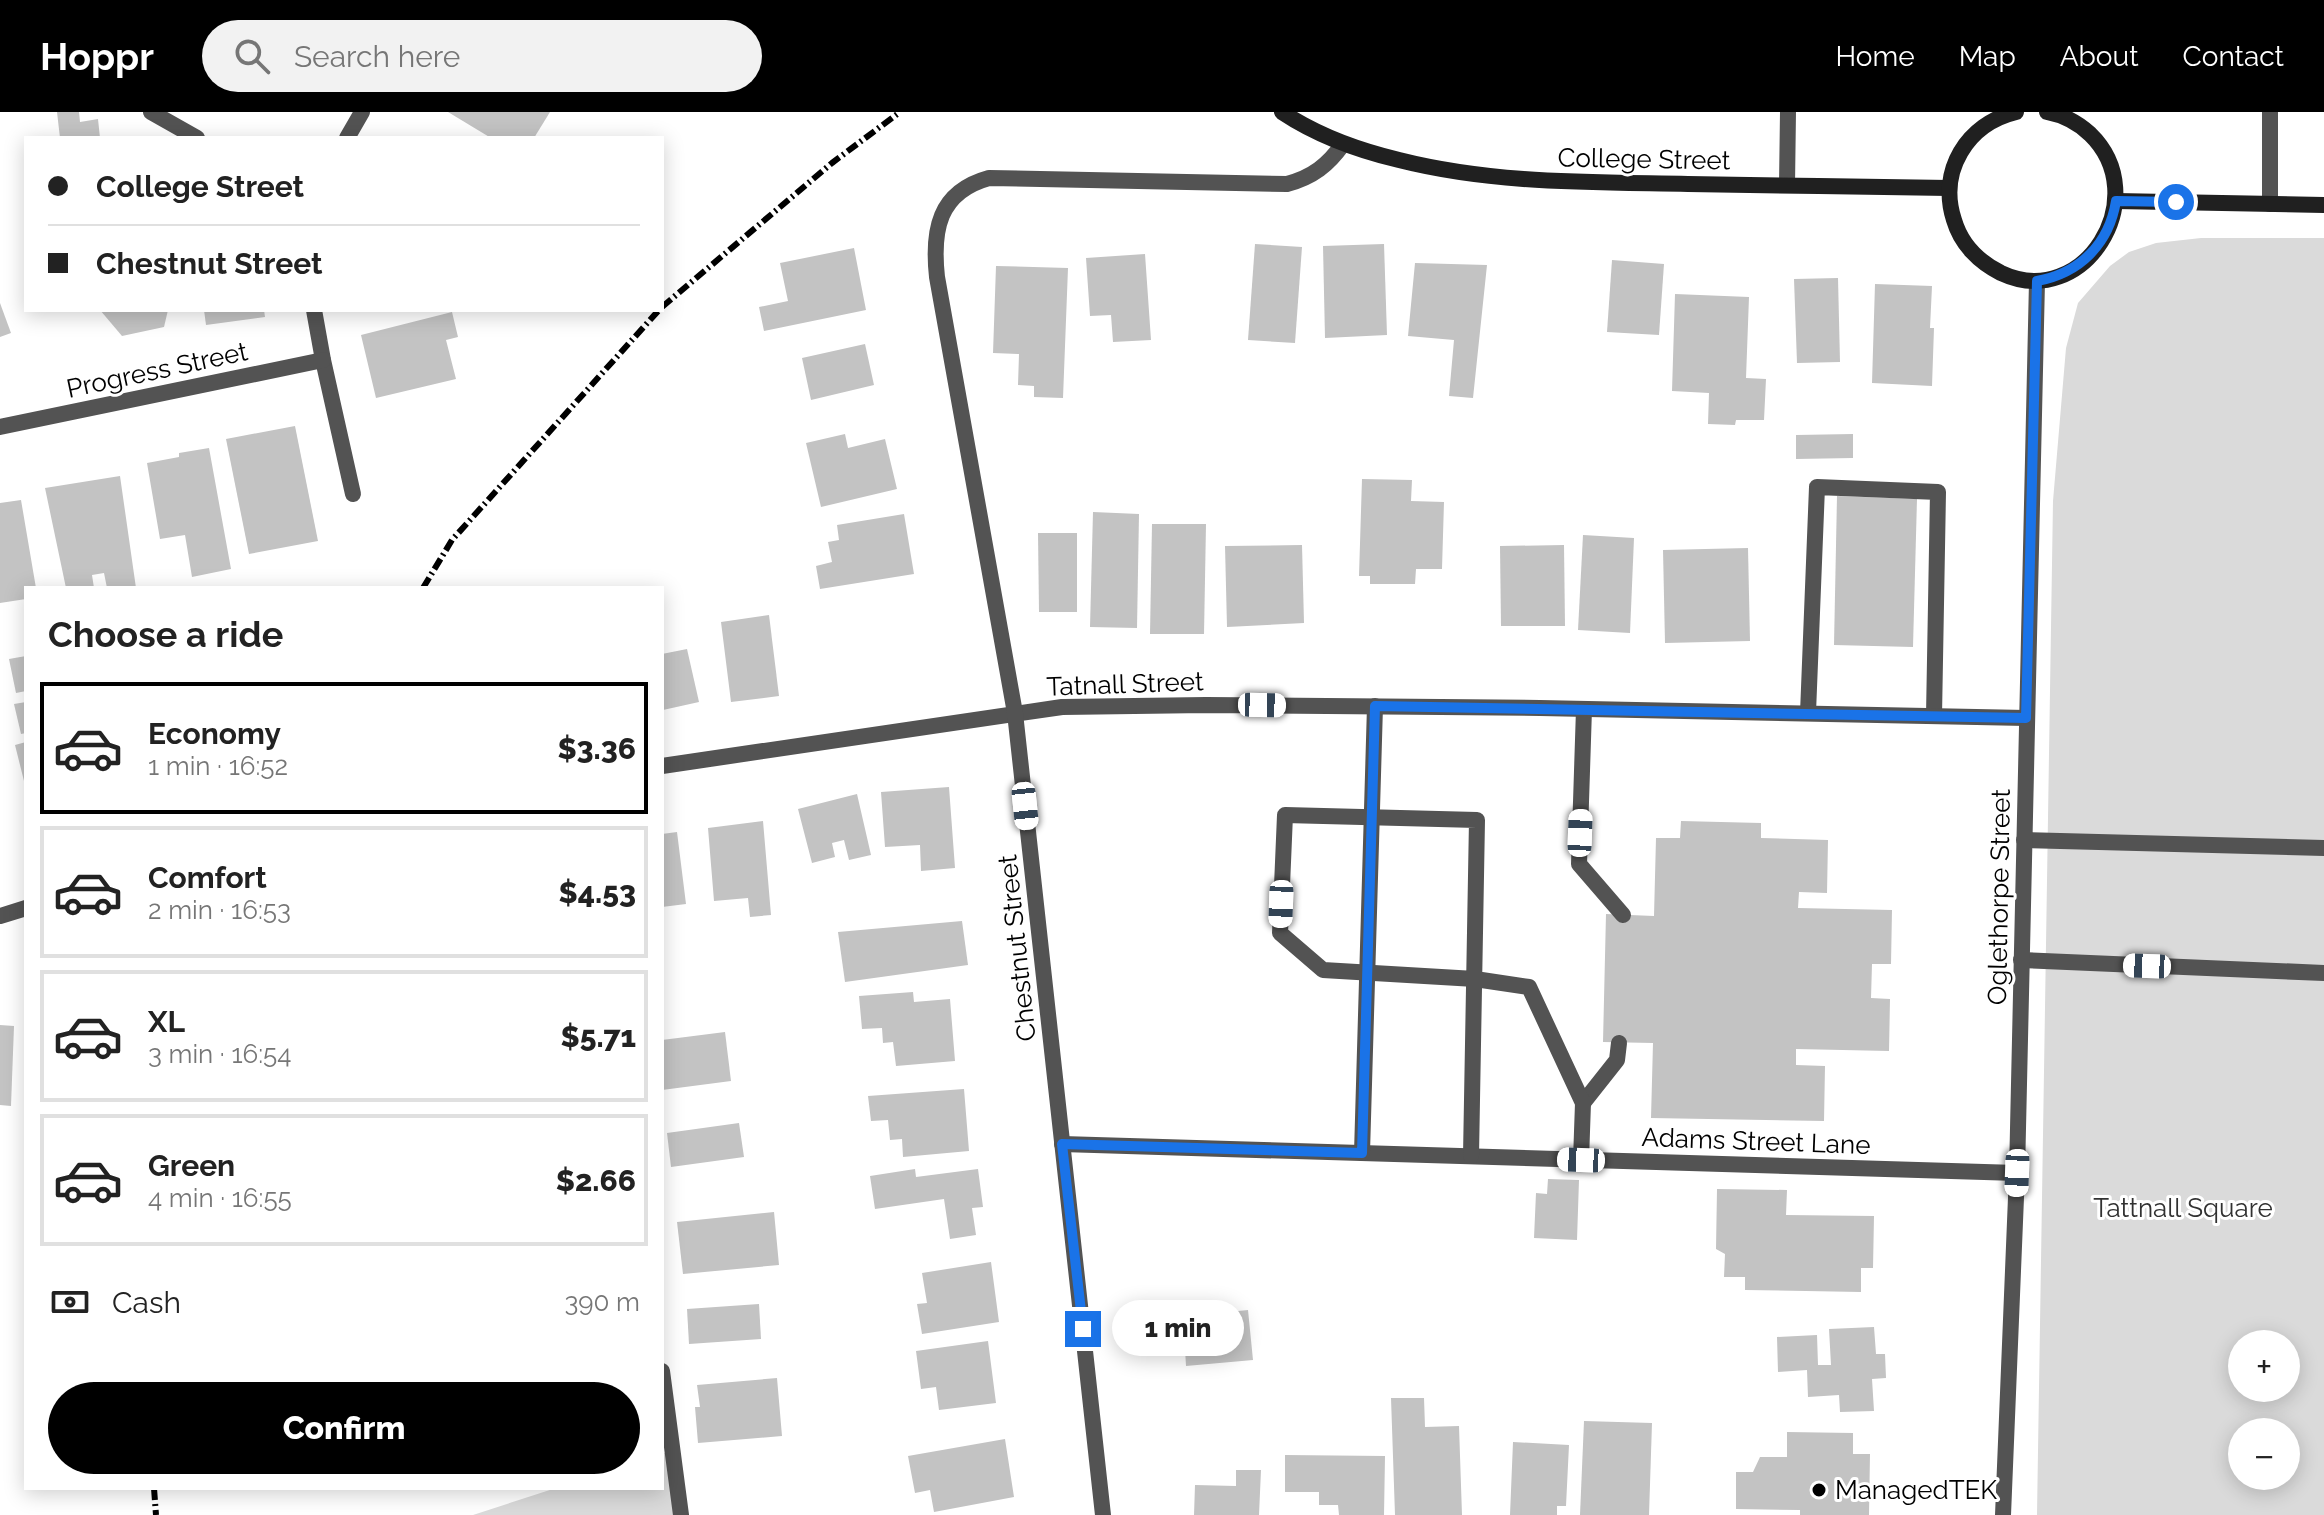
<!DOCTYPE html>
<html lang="en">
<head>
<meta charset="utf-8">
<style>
	:root { --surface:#fff; --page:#f2f2f2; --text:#222; --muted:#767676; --line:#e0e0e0; --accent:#000 }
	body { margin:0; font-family:Raleway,sans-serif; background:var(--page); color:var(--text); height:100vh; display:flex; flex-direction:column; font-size:30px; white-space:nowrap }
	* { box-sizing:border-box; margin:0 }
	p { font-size:26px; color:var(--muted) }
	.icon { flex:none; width:44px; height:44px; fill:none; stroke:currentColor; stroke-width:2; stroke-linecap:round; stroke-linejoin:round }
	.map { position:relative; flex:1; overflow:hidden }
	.side { position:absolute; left:24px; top:474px; width:640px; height:904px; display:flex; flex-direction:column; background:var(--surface); border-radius:0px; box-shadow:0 4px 20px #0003 }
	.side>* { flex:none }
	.guide { position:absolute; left:24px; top:24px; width:640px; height:176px; border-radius:0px; box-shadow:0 4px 20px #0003; display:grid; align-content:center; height:176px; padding:0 24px; background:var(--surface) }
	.buttons { position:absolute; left:2228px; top:1218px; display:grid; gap:16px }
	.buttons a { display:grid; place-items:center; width:72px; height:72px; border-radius:50%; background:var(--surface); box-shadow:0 4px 20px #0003; font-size:40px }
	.end { position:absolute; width:36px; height:36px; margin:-18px; border:10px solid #1a73e8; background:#fff; box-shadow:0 0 0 4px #fff }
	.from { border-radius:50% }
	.bubble { position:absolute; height:56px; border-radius:28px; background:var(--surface); box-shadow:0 4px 20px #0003; font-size:26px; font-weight:800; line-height:56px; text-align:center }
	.car { position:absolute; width:24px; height:48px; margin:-24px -12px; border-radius:10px; box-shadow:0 0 6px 2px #0007; background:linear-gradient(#fff 24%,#345 0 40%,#fff 0 76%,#345 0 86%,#fff 0) }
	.guide b { display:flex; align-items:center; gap:28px; height:76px; font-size:30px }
	.guide b+b { border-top:2px solid var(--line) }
	.guide i { width:20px; height:20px; background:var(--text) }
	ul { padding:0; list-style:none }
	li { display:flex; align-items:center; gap:24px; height:132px; margin:0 16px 12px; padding:0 8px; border:4px solid var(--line); border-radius:0px }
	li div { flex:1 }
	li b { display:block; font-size:30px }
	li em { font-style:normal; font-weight:800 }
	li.current { border-color:var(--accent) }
	li>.icon { width:72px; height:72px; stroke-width:1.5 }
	h2 { padding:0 24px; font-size:36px; line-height:96px }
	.pay { display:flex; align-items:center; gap:20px; height:88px; padding:0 24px; font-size:30px }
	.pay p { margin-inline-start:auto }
	.cta { display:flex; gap:16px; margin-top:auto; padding:16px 24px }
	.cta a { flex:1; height:92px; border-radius:48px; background:var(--accent); color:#fff; font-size:32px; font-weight:800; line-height:92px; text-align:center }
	header { display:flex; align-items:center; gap:48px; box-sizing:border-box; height:112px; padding:0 40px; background:var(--accent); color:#fff }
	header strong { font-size:38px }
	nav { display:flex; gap:44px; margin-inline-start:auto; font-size:28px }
	.search { width:560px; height:72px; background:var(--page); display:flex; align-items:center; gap:20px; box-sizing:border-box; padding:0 28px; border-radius:44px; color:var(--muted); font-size:30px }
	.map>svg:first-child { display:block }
	.green { fill:#dadada; fill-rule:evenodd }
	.building { fill:#c3c3c3 }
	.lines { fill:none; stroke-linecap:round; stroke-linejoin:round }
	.lane { stroke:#535353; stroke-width:16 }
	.street { stroke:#535353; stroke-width:16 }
	.secondary { stroke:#202020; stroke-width:16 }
	.rail { stroke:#000; stroke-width:6; stroke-dasharray:12 4 2 4; stroke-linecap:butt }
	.route { stroke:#1a73e8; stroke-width:10 }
	.poi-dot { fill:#000; stroke:#fff; stroke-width:3 }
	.labels { text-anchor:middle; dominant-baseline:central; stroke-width:6; stroke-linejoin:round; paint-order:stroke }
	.street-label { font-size:26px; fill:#000; stroke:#fff }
	.park-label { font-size:26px; fill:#313131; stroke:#fff }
	.poi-label { font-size:26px; fill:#000; stroke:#fff; text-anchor:start }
</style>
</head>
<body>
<header>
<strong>Hoppr</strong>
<div class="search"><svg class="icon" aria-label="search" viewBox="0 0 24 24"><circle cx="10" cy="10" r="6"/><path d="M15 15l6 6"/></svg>Search here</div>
<nav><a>Home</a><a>Map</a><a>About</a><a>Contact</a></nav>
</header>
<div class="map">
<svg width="2324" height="1403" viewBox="0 0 2324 1403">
	<rect width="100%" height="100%" fill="#fff"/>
	<g class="green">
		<path d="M2201 126H2324V1403H2037L2053 389 2066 236 2078 191 2110 154 2129 140 2156 131ZM2242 1232H2286V1276H2242ZM2242 1320H2286V1364H2242Z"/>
		<path d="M676 1337 683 1403H473L556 1376H662V1342Z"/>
	</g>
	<g class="building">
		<path d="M57 0H79L80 10 98 7 100 26H60Z"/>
		<path d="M448 0H550L534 26H491Z"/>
		<path d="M1255 132 1302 135 1295 231 1248 228Z"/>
		<path d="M1384 132 1387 223 1325 226 1323 134Z"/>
		<path d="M854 136 866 198 764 219 759 195 788 189 780 151Z"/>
		<path d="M1145 142 1151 228 1113 230 1111 203 1090 204 1086 146Z"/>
		<path d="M1612 148 1664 152 1659 223 1607 220Z"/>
		<path d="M1415 151 1487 153 1473 286 1449 284 1454 228 1408 224Z"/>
		<path d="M996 154 1068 156 1063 286 1034 285V274L1018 273 1019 242 993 241Z"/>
		<path d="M1838 166 1840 250 1797 251 1794 167Z"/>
		<path d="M1875 172 1932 174 1930 216H1934L1932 274 1872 271Z"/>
		<path d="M1675 182 1749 185 1746 266 1766 267 1764 308H1736L1735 313 1708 312 1709 281 1672 279Z"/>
		<path d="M0 191 11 221 0 225Z"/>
		<path d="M100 198H168L164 215 122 224Z"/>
		<path d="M204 198H264L265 205 206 213Z"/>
		<path d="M452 200 458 225 446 228 456 267 376 286 361 223Z"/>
		<path d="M865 232 874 273 811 288 802 246Z"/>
		<path d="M295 314 318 429 249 442 226 327Z"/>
		<path d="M845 322 848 336 885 327 897 377 821 395 806 331Z"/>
		<path d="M1853 322V346L1796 347V323Z"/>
		<path d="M209 336 231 457 192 465 185 423 160 427 147 351 179 345V341Z"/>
		<path d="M120 364 136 476H107L104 461 92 463 94 476H66L45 376Z"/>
		<path d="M1362 367 1412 368 1411 389 1444 390 1442 457H1416L1415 472H1370V464H1359Z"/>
		<path d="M1837 384 1917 387 1913 535 1834 533Z"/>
		<path d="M21 388 36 476H26V487L0 491V391Z"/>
		<path d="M1093 400 1139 402 1137 516 1090 515Z"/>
		<path d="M904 402 914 462 820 477 816 454 832 450 828 430 839 428 837 413Z"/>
		<path d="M1152 412H1206L1204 522H1150Z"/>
		<path d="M1038 421H1077V500H1039Z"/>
		<path d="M1583 423 1634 426 1630 521 1578 518Z"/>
		<path d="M1302 433 1304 511 1227 515 1225 434Z"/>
		<path d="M1564 433 1565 514H1501L1500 434Z"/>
		<path d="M1748 436 1750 529 1665 531 1663 438Z"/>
		<path d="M769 503 779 584 731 590 721 510Z"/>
		<path d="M687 537 699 590 663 598 662 542Z"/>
		<path d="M26 544V579L16 581 9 547Z"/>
		<path d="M26 590V621L21 622 14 592Z"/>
		<path d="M26 630V673H25L15 633Z"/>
		<path d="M949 675 955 756 921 759 920 733 885 735 881 680Z"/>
		<path d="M857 682 871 743 849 748 844 728 832 731 835 745 812 751 798 697Z"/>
		<path d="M763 709 771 803 750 805 748 786 714 789 708 716Z"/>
		<path d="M1681 709 1761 711V726L1828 728 1827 781 1799 780 1798 796 1892 798 1891 852H1872L1871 886 1890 887 1889 939 1796 937V953L1825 954 1824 1009 1651 1006 1653 931 1603 930 1606 802 1654 804 1656 726H1680Z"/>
		<path d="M677 720 686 792 662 795V722Z"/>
		<path d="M962 809 968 853 845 870 838 820Z"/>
		<path d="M913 880 914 890 950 887 955 949 896 954 893 930 883 931 882 916 862 917 859 884Z"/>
		<path d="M0 913 14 914 11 994 0 993Z"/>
		<path d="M725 920 731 969 662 978V928Z"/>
		<path d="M964 977 969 1039 903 1045 902 1027 890 1028 888 1008 871 1009 868 984Z"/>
		<path d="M739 1011 744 1045 671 1055 667 1021Z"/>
		<path d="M915 1057 916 1065 978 1057 983 1095 972 1096 976 1123 950 1127 944 1087 875 1097 870 1064Z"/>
		<path d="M1548 1067 1579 1068 1577 1128 1534 1126 1536 1081 1547 1082Z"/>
		<path d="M1717 1077 1787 1078 1786 1103 1874 1104 1873 1156H1861V1180L1745 1178V1165H1724L1725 1142 1716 1137Z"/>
		<path d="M774 1100 779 1153 683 1162 677 1110Z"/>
		<path d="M991 1150 999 1210 922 1222 917 1192 927 1191 922 1161Z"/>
		<path d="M759 1192 761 1227 689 1232 687 1197Z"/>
		<path d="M1248 1198 1253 1248 1186 1254 1185 1237 1171 1238 1168 1206Z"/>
		<path d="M1874 1215 1876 1242H1885L1886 1266 1872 1267 1874 1299 1840 1300 1839 1283 1808 1285 1807 1258 1778 1260 1777 1225 1817 1223 1818 1253H1831L1829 1217Z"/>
		<path d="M988 1229 996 1291 939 1298 936 1275 921 1277 916 1239Z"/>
		<path d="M777 1266 782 1324 698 1331 695 1295H700L697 1273Z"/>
		<path d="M1391 1286H1424L1425 1315 1459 1314 1462 1403H1395Z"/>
		<path d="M1584 1309 1652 1311 1649 1403H1580Z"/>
		<path d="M1787 1320 1853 1321V1342H1870L1869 1403H1800V1398L1736 1397V1360H1753L1760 1345H1787Z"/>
		<path d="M1005 1327 1014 1385 934 1400 930 1378 915 1381 908 1344Z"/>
		<path d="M1513 1330 1569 1333 1566 1394H1557V1403H1510Z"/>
		<path d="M1285 1343 1385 1344 1384 1403H1339L1338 1393H1319V1380H1285Z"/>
		<path d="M1236 1358H1261L1259 1403H1194L1195 1373 1236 1374Z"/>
	</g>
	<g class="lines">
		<g class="lane">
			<path d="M2270 0V92"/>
			<path d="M1787 73 1788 0"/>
			<path d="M1584 597 1579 752 1623 803"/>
			<path d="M1808 601 1817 375 1938 380 1934 604"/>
			<path d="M2024 728 2324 736"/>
			<path d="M2021 848 2324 861"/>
			<path d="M1583 991 1617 948 1619 931"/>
			<path d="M1062 1032 2017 1061"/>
			<path d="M1362 1041 1375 594"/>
			<path d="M1471 1044 1477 708 1285 703 1280 821 1323 858 1475 867 1529 875 1583 991 1581 1048"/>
		</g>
		<g class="street">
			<path d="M151 0 197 26"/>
			<path d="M347 26 362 0"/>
			<path d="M314 198 323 248 353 382"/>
			<path d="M0 315 323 248"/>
			<path d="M662 654 1062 595 1206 593 1540 596 2026 606"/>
			<path d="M0 804 26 796"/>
			<path d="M662 1259 681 1403"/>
			<path d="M1103 1403 1015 601 937 165C932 119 938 80 989 66L1287 72C1313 65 1328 53 1343 32"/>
			<path d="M2003 1403 2017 1061 2037 169"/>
		</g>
		<g class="secondary">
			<path d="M1282 0C1318 24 1357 38 1399 48 1494 72 1591 70 1688 72 1775 73 1862 75 1949 76"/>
			<path d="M2016 0C1967 12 1938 59 1954 108 1961 132 1979 150 2001 161 2084 200 2155 85 2090 22 2077 10 2063 3 2047 0"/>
			<path d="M2116 89 2324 93"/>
		</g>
		<g class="rail">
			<path d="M662 195 832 51 900 0"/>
			<path d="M423 476 452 428 659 198"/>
			<path d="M154 1376 156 1403"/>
		</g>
	</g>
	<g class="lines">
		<path class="route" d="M1083 1217 1062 1032 1362 1041 1375 594 2026 606 2037 169C2080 161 2109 132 2116 89L2176 90"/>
	</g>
	<circle class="poi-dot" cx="1819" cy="1378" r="8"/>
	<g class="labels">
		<g class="street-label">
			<text transform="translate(1644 47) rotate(1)">College Street</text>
			<text transform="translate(157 258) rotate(-12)">Progress Street</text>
			<text transform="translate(1125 572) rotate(-2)">Tatnall Street</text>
			<text transform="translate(1999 785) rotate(-89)">Oglethorpe Street</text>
			<text transform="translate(1017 836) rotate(-96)">Chestnut Street</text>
			<text transform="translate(1756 1029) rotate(2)">Adams Street Lane</text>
		</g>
		<g class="park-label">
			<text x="2183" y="1096">Tattnall Square</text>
		</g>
		<g class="poi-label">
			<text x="1835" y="1378">ManagedTEK</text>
		</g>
	</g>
</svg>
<div class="buttons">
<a>+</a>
<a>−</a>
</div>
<i class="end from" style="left:2176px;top:90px"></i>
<i class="end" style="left:1083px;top:1217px"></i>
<div class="bubble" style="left:1112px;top:1188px;width:132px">1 min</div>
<i class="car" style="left:1262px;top:593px;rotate:91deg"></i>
<i class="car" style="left:1025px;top:694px;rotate:174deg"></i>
<i class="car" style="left:1580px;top:721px;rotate:2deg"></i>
<i class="car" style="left:1281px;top:792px;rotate:182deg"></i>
<i class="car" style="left:2147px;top:854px;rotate:272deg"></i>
<i class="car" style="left:1581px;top:1048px;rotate:272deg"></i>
<i class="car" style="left:2017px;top:1061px;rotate:182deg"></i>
<div class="guide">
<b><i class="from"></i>College Street</b>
<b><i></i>Chestnut Street</b>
</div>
<section class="side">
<h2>Choose a ride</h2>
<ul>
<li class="current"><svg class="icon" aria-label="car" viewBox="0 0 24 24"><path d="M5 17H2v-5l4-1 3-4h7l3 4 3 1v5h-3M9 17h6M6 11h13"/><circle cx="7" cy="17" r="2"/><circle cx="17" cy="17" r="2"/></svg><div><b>Economy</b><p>1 min · 16:52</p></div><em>$3.36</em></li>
<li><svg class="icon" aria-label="car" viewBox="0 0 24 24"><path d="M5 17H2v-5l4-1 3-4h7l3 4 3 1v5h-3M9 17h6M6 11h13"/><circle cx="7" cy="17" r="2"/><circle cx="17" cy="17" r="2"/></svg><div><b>Comfort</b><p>2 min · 16:53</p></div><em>$4.53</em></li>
<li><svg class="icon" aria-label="car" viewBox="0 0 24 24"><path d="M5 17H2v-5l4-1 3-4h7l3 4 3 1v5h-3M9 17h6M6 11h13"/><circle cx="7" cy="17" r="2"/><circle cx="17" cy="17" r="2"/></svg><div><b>XL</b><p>3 min · 16:54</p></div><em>$5.71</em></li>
<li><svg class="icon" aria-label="car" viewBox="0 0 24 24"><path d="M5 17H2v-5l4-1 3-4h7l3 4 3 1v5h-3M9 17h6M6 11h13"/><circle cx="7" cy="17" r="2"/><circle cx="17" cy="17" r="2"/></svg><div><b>Green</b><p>4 min · 16:55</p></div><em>$2.66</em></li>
</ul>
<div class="pay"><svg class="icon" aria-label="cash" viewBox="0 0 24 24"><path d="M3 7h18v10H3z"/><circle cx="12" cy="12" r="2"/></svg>Cash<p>390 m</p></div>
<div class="cta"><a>Confirm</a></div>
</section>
</div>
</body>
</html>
